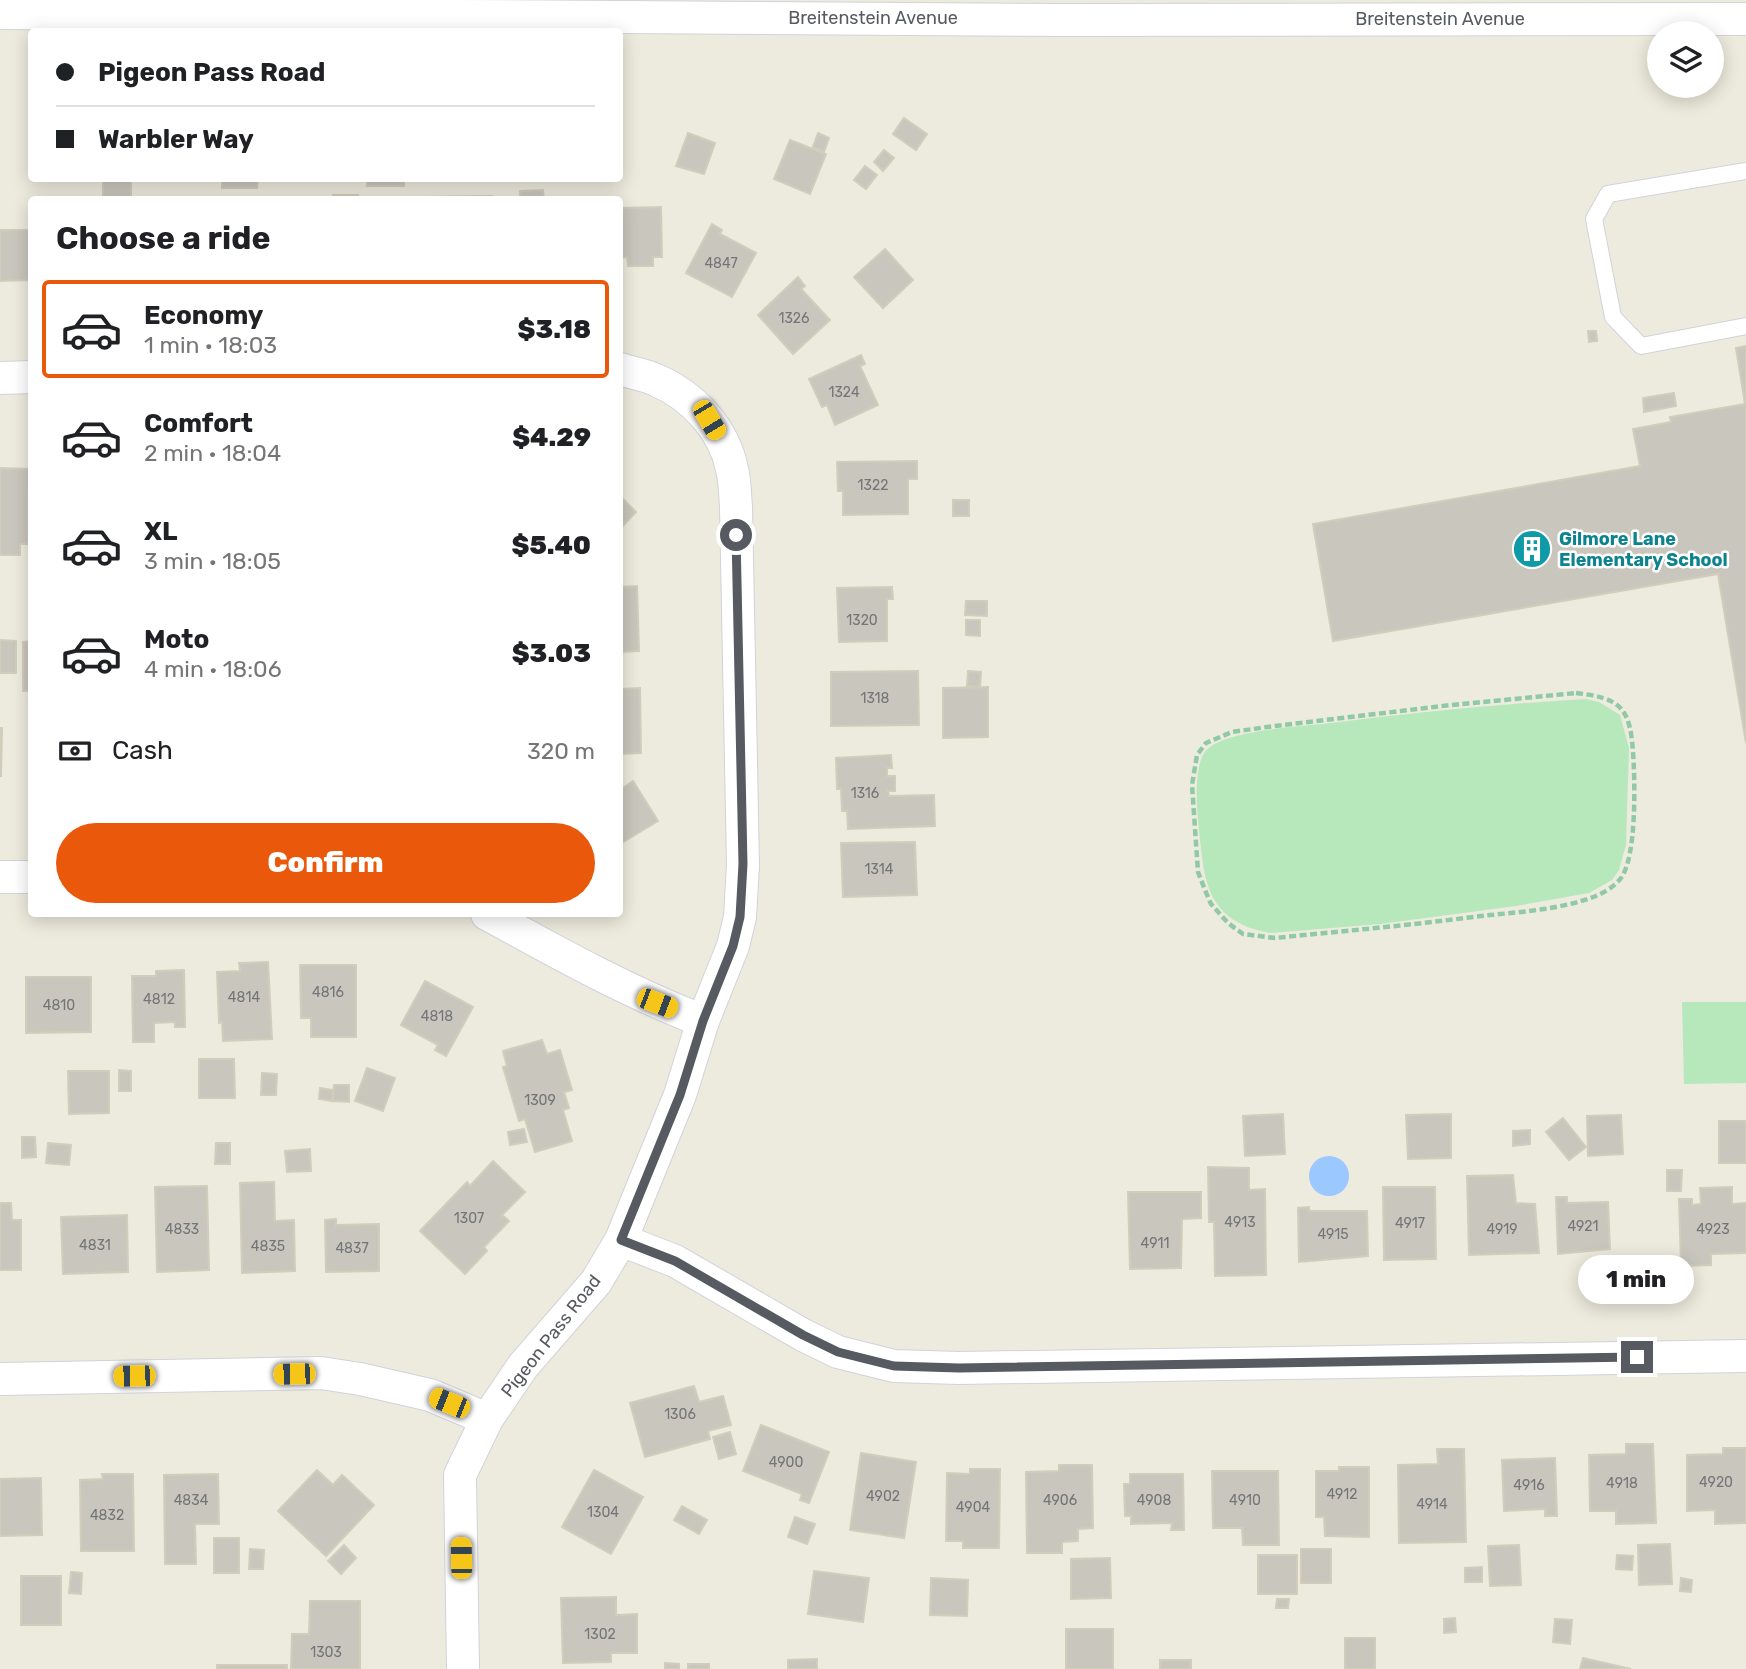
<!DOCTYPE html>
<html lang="en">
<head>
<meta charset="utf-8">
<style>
	:root { --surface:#fff; --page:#f2f2f2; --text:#202124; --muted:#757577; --line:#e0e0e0; --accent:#ea580c }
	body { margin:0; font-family:Rubik,sans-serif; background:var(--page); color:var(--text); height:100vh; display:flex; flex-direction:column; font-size:26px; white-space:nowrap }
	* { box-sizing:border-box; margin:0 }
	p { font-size:23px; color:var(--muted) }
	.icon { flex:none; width:38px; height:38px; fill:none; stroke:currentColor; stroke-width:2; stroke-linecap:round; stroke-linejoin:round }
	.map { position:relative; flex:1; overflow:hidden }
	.details { position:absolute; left:28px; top:196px; width:595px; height:721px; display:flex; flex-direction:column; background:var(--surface); border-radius:7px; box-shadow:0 4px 18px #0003 }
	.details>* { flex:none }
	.hud { position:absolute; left:28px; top:28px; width:595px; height:154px; border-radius:7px; box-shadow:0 4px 18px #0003; display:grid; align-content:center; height:154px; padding:0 28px; background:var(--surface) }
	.controls { position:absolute; left:1647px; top:21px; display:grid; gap:14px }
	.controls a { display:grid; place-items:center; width:77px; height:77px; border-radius:50%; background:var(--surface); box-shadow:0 4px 18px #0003; font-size:35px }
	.end { position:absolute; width:32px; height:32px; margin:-16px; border:9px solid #575a61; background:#fff; box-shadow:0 0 0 4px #fff }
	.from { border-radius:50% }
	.bubble { position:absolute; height:49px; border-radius:24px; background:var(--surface); box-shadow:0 4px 18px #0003; font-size:23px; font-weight:800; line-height:49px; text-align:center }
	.car { position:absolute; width:21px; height:42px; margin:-21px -10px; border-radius:9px; box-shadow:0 0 5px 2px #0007; background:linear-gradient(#f5c518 24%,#345 0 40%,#f5c518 0 76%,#345 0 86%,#f5c518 0) }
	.hud b { display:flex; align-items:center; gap:24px; height:66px; font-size:26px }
	.hud b+b { border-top:2px solid var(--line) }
	.hud i { width:18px; height:18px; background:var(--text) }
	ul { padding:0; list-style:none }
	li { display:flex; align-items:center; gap:21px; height:98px; margin:0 14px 10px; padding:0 14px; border:4px solid transparent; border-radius:7px }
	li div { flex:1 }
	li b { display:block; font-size:26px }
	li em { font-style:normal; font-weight:800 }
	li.active { border-color:var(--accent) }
	li>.icon { width:63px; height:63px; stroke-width:1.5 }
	h2 { padding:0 28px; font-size:32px; line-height:84px }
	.pay { display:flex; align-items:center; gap:18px; height:77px; padding:0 28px; font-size:26px }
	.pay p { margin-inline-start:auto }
	.action { display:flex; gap:14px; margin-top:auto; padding:14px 28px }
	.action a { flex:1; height:80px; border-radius:42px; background:var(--accent); color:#fff; font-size:28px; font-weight:800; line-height:80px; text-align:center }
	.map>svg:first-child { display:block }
	.green { fill:#b6e8bc }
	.water { fill:#9bc8ff }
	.building { fill:#c9c7bd; stroke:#d2cdbb; stroke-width:2 }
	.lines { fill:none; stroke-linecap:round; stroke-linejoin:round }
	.service-casing { stroke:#d1d3da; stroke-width:18 }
	.minor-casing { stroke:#d1d3da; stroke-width:34 }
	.path { stroke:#8fc9a6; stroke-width:4.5; stroke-dasharray:7 3.5; stroke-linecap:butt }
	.service { stroke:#fff; stroke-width:16 }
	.minor { stroke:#fff; stroke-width:32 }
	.route { stroke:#575a61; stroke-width:9 }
	.labels { text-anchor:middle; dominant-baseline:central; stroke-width:5; stroke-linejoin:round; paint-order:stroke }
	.number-label { font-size:14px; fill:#747578 }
	.street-label { font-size:18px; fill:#575a61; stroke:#fff }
	.culture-label { font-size:18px; font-weight:bold; fill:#0d838f; stroke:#fff; text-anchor:start }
</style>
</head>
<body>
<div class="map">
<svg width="1746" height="1669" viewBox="0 0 1746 1669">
	<rect width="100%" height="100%" fill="#edebdd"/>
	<g class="green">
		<path d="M1586 699 1599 702 1620 715 1629 748 1626 845 1619 870 1612 880 1589 893 1516 906 1380 924 1271 933C1229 926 1209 906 1203 864 1200 837 1190 777 1204 753 1209 746 1218 742 1226 739 1259 728 1297 727 1331 723 1416 712 1501 704 1586 699Z"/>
		<path d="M1682 1002H1746V1083L1684 1084Z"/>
	</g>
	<circle class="water" cx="1329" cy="1176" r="20"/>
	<g class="building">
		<path d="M904 118 927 134 916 150 893 134Z"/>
		<path d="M688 133 715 143 704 174 676 166Z"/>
		<path d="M818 133 829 138 824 152 813 147Z"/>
		<path d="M790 140 826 154 810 194 774 179Z"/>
		<path d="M884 150 894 158 883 171 874 162Z"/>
		<path d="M865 166 877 175 866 189 854 180Z"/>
		<path d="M103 178H131V198L103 199Z"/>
		<path d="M222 178H258L257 188H222Z"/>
		<rect x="367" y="178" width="37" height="8"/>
		<path d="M543 190 544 200H520V191Z"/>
		<path d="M333 195H358L359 200H333Z"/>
		<path d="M492 196V200H427V197Z"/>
		<path d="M661 207 662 257H653V266H628L627 257 620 258V208Z"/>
		<path d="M712 224 722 230 720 234 756 253 732 297 686 273Z"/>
		<path d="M0 230H32V280L0 281Z"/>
		<path d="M885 249 913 280 883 308 854 277Z"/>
		<path d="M798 277 805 286 801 289 830 320 793 354 758 315Z"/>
		<path d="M1588 331H1596L1597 341 1589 342Z"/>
		<path d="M1746 346V743L1718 574 1333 641 1313 524 1640 466 1633 429 1671 422 1670 417 1745 404 1736 348Z"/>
		<path d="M861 355 865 364 860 366 878 405 835 425 827 405 822 407 809 379Z"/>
		<path d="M1674 393 1676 406 1644 412 1643 398Z"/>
		<path d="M917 461V479H908V514L843 515V491H838L837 462Z"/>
		<path d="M0 468 29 469 28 544H20V555H0Z"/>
		<path d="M620 496 636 512 620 529Z"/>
		<rect x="953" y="500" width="16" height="16"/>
		<path d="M637 586 639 651 620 652V587Z"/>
		<path d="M892 587 893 599H887V641L839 642 837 588Z"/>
		<path d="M966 601H987V616L965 615Z"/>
		<path d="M966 620H980V636L966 635Z"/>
		<path d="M0 640 16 641V673H0Z"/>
		<path d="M32 641V691H23V642Z"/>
		<path d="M918 671 919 725 831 726V672Z"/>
		<path d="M968 671 981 672 980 687 967 686Z"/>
		<path d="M988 687V737L943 738V688Z"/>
		<path d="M640 688 641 753 620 754V689Z"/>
		<path d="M0 728H2L1 776H0Z"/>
		<path d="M891 755 892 768H887V776H895V791H888L889 796 934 795 935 826 848 829 847 811H842L841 789H837L836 758Z"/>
		<path d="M633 781 658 821 620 844V790Z"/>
		<path d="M915 842 917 895 843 897 841 843Z"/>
		<path d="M268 962 272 1039 223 1041 222 1022 219 1023 217 972 240 971 239 963Z"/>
		<path d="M300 965H356V1037H311V1018H301Z"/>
		<path d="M184 970 185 1027H175V1022L154 1023V1042H133L132 976H156V971Z"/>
		<path d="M26 977H91V1032L26 1033Z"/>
		<path d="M425 981 473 1007 446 1056 435 1050 438 1045 401 1025Z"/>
		<path d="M542 1040 547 1054 560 1050 572 1090 564 1092 569 1108 563 1110 572 1141 535 1152 525 1119 519 1121 503 1067 507 1066 503 1051Z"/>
		<path d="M199 1059H234L235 1098H199Z"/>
		<path d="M367 1068 395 1078 383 1111 355 1101Z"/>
		<path d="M119 1070 131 1071V1091H119Z"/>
		<path d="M68 1071H109V1113L69 1114Z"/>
		<path d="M262 1073 277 1074 276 1095H261Z"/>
		<path d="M334 1085H349V1102L333 1101Z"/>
		<path d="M320 1088 333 1090 332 1101 319 1099Z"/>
		<path d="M1283 1114 1285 1154 1245 1156 1243 1116Z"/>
		<path d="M1451 1114V1158L1408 1159 1406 1115Z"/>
		<path d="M1621 1115 1623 1154 1588 1156 1587 1116Z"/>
		<path d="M1563 1118 1586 1147 1569 1160 1546 1132Z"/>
		<rect x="1719" y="1121" width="27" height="42"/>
		<path d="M524 1129 527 1142 510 1145 508 1132Z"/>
		<path d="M1530 1130V1144L1513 1146V1131Z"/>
		<path d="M22 1137H35L36 1157 22 1158Z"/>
		<path d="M48 1143 71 1145 69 1165 46 1163Z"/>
		<path d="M216 1143H230V1164H215Z"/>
		<path d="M310 1149 311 1171 287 1172 285 1151Z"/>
		<path d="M493 1161 525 1192 502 1215 509 1221 484 1247 487 1251 465 1274 420 1231 467 1182 470 1186Z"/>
		<path d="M1208 1167 1249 1168V1190L1265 1189 1266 1275 1215 1276 1214 1222H1209Z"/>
		<path d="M1667 1170H1682L1681 1191H1667Z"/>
		<path d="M1513 1175 1516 1203 1535 1204 1539 1253 1469 1255 1467 1176Z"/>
		<path d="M274 1182 275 1221 294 1220 295 1271 242 1273 240 1183Z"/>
		<path d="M207 1186 209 1270 157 1272 155 1187Z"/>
		<path d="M1383 1187H1435L1436 1259 1384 1260Z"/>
		<path d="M1732 1187V1204L1746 1203V1253L1711 1254V1265L1681 1266 1679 1199H1692V1205L1701 1204 1700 1188Z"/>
		<path d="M1128 1192H1201V1218L1182 1219 1181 1268 1130 1269Z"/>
		<path d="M1556 1197H1567V1203L1608 1202 1610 1249 1558 1254Z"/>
		<path d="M0 1203H11L12 1220H21V1270H0Z"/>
		<path d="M1309 1207V1211H1367L1368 1256 1299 1262 1298 1208Z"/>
		<path d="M127 1215 128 1272 63 1274 61 1217Z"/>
		<path d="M336 1219V1225L379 1224V1271L326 1272 325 1220Z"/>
		<path d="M694 1386 699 1402 723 1396 731 1425 708 1431 710 1439 645 1457 630 1403Z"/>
		<path d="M761 1425 829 1452 809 1503 800 1500 802 1494 743 1471Z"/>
		<path d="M730 1432 736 1454 719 1459 713 1437Z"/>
		<path d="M1626 1444H1653L1656 1523 1616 1524V1511H1590L1589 1455 1626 1454Z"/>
		<path d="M1723 1448H1746V1523L1715 1524V1510L1687 1511V1455L1723 1454Z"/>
		<path d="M1437 1449H1464L1466 1542 1399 1543 1398 1465 1438 1464Z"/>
		<path d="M861 1453 916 1462 904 1538 850 1530Z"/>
		<path d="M1555 1458 1557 1516H1545V1509L1504 1511 1502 1460Z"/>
		<path d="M1059 1465H1092L1093 1528 1078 1529V1541L1062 1542V1553H1027L1026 1472 1059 1471Z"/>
		<path d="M1339 1467H1369V1537L1325 1536 1324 1517H1316V1471H1339Z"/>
		<path d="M970 1469H1000L999 1548H963V1541H946L947 1473 970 1474Z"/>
		<path d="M317 1470 333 1485 342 1475 374 1505 326 1556 278 1511Z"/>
		<path d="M594 1470 643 1497 611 1554 562 1527Z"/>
		<path d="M1212 1471H1278L1279 1545H1243L1242 1528H1213Z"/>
		<path d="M102 1474H133L134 1551H81L80 1480 103 1479Z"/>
		<path d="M218 1474 219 1524H195L196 1564H165L164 1475Z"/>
		<path d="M1130 1474H1183L1184 1530H1171L1172 1523 1131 1524V1516H1125L1124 1484H1130Z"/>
		<path d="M41 1478 42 1535 0 1536V1479Z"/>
		<path d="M682 1506 707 1520 699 1534 674 1520Z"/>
		<path d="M795 1517 815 1524 807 1544 788 1537Z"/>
		<rect x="214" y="1538" width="25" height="35"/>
		<path d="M1670 1544 1672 1584 1639 1585 1638 1545Z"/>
		<path d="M344 1545 356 1558 341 1574 328 1561Z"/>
		<path d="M1519 1545 1521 1585 1490 1586 1488 1546Z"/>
		<path d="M250 1549 264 1550 263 1569H249Z"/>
		<rect x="1301" y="1549" width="30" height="34"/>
		<rect x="1258" y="1555" width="39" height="39"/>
		<path d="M1617 1555 1633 1556 1632 1570 1616 1569Z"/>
		<path d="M1110 1558 1111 1598 1071 1599V1559Z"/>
		<path d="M1482 1567V1582H1465V1568Z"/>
		<path d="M814 1571 869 1578 863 1622 808 1614Z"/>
		<path d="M71 1572 82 1573 81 1594 69 1593Z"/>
		<rect x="21" y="1576" width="40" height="49"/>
		<path d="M931 1578 968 1580 967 1616 930 1615Z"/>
		<path d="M1681 1578 1692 1580 1691 1592 1680 1591Z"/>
		<path d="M616 1597V1615L637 1614V1653H611V1662L563 1663 561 1598Z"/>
		<path d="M1277 1599H1289L1288 1608H1276Z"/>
		<path d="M310 1601H360V1669H291L292 1634H309Z"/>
		<path d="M1455 1618 1456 1632 1444 1633V1619Z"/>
		<path d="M1555 1619 1572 1620 1570 1644 1553 1642Z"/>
		<rect x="1066" y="1629" width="47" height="40"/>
		<rect x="1345" y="1638" width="30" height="31"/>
		<path d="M1583 1658 1631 1669H1580Z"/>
		<path d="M817 1659V1669H788V1660Z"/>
		<rect x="1160" y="1660" width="31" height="9"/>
		<path d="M665 1663 679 1664V1669H665Z"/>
		<rect x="688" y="1664" width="21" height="5"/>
		<rect x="217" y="1665" width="70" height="4"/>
	</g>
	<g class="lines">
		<g class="service-casing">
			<path id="service" d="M1746 171 1608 194 1594 219 1613 317 1641 346 1746 326"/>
		</g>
		<g class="minor-casing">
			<g id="minor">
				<path d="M0 13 1064 20 1746 19"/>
				<path d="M0 378 32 377"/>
				<path d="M0 877H32"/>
				<path d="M487 914C558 953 628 992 703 1021"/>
				<path d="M621 1240 675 1261 803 1335 838 1352 894 1366 959 1368 1746 1356"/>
				<path d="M0 1379 321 1373 360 1379 430 1395 487 1419"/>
				<path d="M463 1669 460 1475 487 1419 523 1366 596 1282 621 1240 680 1095 703 1021 733 946 740 917 743 865 736 507C735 495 735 481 732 469 724 429 693 396 656 380 645 375 632 373 620 369"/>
			</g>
		</g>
		<path class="path" d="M1576 693C1621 698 1630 708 1633 752 1635 780 1637 856 1621 878 1615 886 1605 892 1596 896 1560 910 1518 912 1481 916 1412 925 1344 931 1275 938L1243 934 1228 923 1211 904 1205 890 1198 872 1192 785 1197 755 1206 743 1232 732 1267 727 1451 705Z"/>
		<use href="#service" class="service"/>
		<use href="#minor" class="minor"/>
	</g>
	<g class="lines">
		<path class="route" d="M736 535 743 864 740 917 733 946 703 1021 680 1095 621 1240 675 1261 803 1335 838 1352 894 1366 959 1368 1637 1357"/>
	</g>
	<defs>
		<g id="building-disc" transform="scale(2.0125)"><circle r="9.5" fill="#0f9aa8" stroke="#fff"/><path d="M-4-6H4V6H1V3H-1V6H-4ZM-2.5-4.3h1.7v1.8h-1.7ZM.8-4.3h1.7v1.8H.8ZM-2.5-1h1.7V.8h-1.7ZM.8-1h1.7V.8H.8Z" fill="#fff"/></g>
	</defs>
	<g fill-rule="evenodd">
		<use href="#building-disc" x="1532" y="549"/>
	</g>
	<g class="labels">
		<g class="number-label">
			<text x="721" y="263">4847</text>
			<text x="794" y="318">1326</text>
			<text x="844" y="392">1324</text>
			<text x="873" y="485">1322</text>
			<text x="862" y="620">1320</text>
			<text x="875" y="698">1318</text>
			<text x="865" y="793">1316</text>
			<text x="879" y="869">1314</text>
			<text x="328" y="992">4816</text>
			<text x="244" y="997">4814</text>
			<text x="159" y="999">4812</text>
			<text x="59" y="1005">4810</text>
			<text x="437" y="1016">4818</text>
			<text x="540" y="1100">1309</text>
			<text x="469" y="1218">1307</text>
			<text x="1240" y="1222">4913</text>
			<text x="1410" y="1223">4917</text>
			<text x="1583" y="1226">4921</text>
			<text x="182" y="1229">4833</text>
			<text x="1502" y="1229">4919</text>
			<text x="1713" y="1229">4923</text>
			<text x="1333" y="1234">4915</text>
			<text x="1155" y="1243">4911</text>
			<text x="95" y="1245">4831</text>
			<text x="268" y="1246">4835</text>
			<text x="352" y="1248">4837</text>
			<text x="680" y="1414">1306</text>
			<text x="786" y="1462">4900</text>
			<text x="1716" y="1482">4920</text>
			<text x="1622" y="1483">4918</text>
			<text x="1529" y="1485">4916</text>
			<text x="1342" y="1494">4912</text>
			<text x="883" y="1496">4902</text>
			<text x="191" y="1500">4834</text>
			<text x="1060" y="1500">4906</text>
			<text x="1154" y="1500">4908</text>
			<text x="1245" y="1500">4910</text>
			<text x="1432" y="1504">4914</text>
			<text x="973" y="1507">4904</text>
			<text x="603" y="1512">1304</text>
			<text x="107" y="1515">4832</text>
			<text x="600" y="1634">1302</text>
			<text x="326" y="1652">1303</text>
		</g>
		<g class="street-label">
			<text x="873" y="18">Breitenstein Avenue</text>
			<text x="1440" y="19">Breitenstein Avenue</text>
			<text transform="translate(551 1336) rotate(-52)">Pigeon Pass Road</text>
		</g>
		<g class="culture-label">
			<text x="1559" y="539">Gilmore Lane<tspan x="1559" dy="21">Elementary School</tspan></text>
		</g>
	</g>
</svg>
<div class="controls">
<a><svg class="icon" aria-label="layers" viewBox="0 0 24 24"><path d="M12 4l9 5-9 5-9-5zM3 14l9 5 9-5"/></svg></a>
</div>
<i class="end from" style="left:736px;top:535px"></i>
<i class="end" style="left:1637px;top:1357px"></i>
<div class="bubble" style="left:1578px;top:1255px;width:116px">1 min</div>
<i class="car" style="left:709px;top:420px;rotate:149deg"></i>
<i class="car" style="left:657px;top:1003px;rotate:111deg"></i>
<i class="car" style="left:294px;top:1374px;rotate:269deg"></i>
<i class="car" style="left:134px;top:1376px;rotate:269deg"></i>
<i class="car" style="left:449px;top:1403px;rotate:292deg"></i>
<i class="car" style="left:461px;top:1558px;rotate:359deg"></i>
<div class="hud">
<b><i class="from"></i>Pigeon Pass Road</b>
<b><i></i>Warbler Way</b>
</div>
<section class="details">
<h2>Choose a ride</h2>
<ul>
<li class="active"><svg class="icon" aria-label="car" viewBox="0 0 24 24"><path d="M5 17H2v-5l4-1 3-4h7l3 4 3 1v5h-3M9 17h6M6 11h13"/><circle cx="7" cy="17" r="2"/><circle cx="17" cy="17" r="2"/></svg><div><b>Economy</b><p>1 min · 18:03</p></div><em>$3.18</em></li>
<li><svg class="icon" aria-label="car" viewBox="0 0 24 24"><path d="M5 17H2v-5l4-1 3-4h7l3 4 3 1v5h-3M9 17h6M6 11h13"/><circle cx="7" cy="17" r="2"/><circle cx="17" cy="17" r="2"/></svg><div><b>Comfort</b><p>2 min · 18:04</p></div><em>$4.29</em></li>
<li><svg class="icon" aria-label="car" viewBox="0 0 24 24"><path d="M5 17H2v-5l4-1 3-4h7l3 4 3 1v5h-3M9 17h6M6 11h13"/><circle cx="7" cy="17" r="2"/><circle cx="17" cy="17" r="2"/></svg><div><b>XL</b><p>3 min · 18:05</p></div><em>$5.40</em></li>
<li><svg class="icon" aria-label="car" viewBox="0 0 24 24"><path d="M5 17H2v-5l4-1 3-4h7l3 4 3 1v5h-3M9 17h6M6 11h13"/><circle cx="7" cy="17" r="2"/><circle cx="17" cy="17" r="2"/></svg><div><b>Moto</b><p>4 min · 18:06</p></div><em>$3.03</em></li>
</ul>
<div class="pay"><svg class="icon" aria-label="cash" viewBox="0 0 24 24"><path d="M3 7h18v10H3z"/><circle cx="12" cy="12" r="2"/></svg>Cash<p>320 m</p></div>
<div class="action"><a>Confirm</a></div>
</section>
</div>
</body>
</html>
